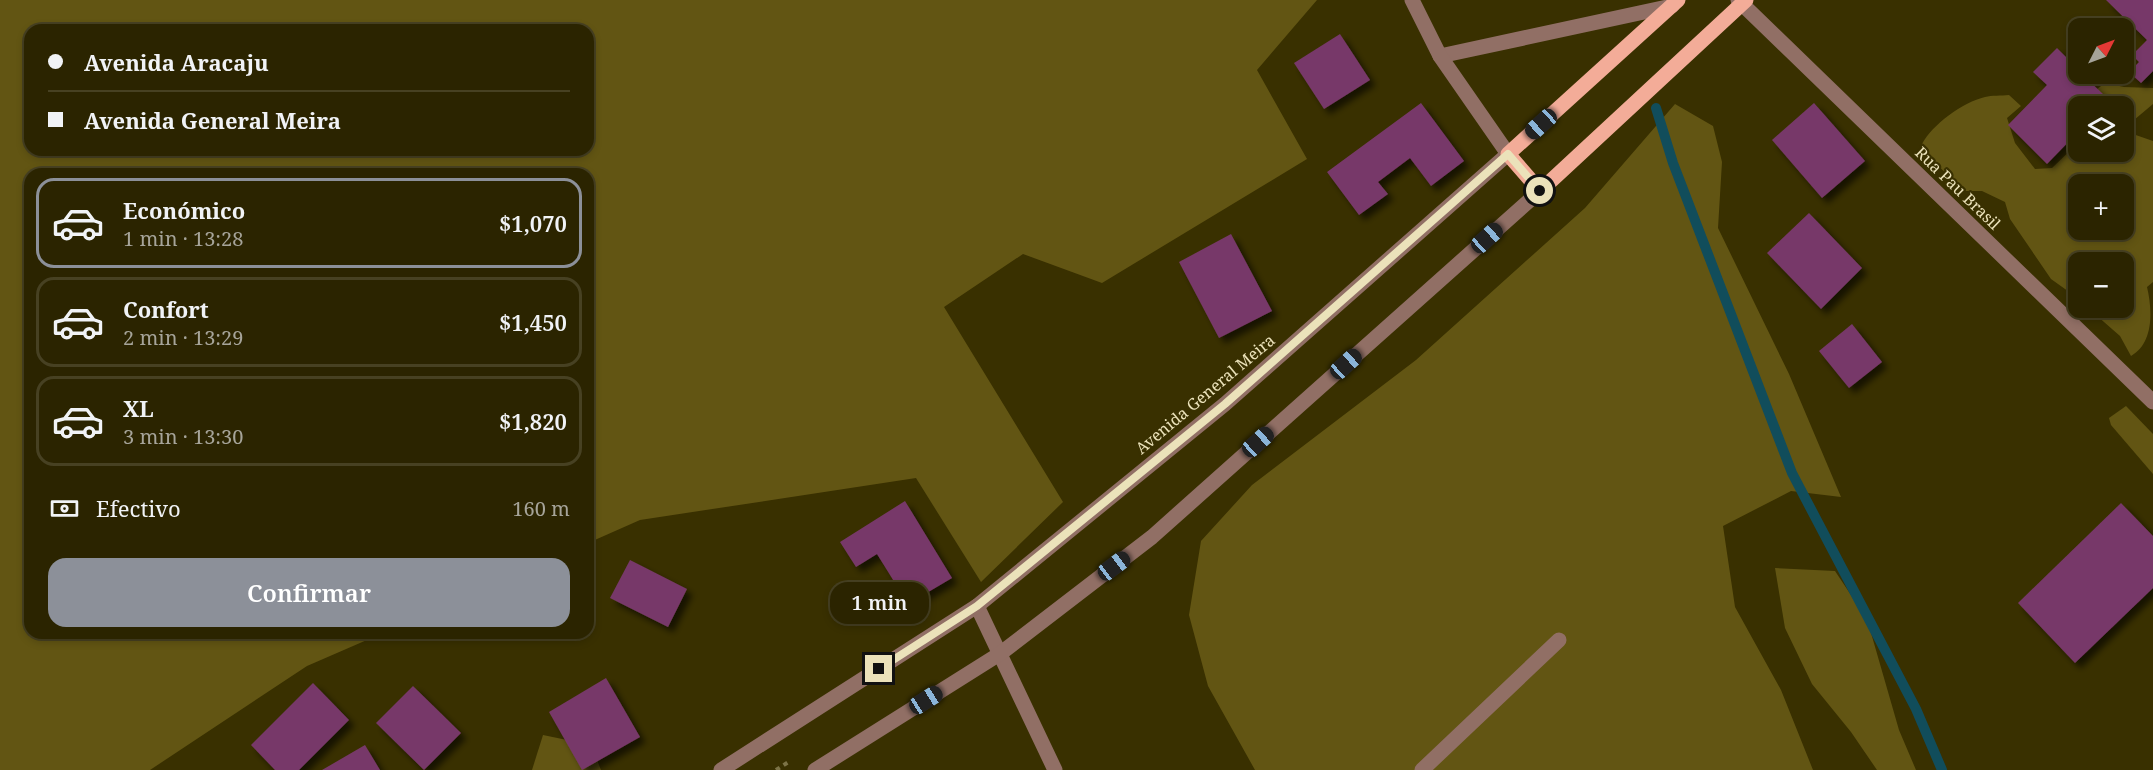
<!DOCTYPE html>
<html lang="es">
<head>
<meta charset="utf-8">
<style>
	:root { --surface:#2b2400; --page:#332c0a; --text:#f1f3f6; --muted:#a6a499; --line:#474122; --accent:#8c9099 }
	body { margin:0; font-family:"Noto Serif",serif; background:var(--page); color:var(--text); height:100vh; display:flex; flex-direction:column; font-size:22px; white-space:nowrap }
	* { box-sizing:border-box; margin:0 }
	p { font-size:20px; color:var(--muted) }
	.icon { flex:none; width:33px; height:33px; fill:none; stroke:currentColor; stroke-width:2; stroke-linecap:round; stroke-linejoin:round }
	.map { position:relative; flex:1; overflow:hidden }
	.sheet { position:absolute; left:24px; top:168px; width:570px; height:471px; display:flex; flex-direction:column; background:var(--surface); border-radius:18px; box-shadow:0 3px 9px #0003,0 0 0 2px var(--line) }
	.sheet>* { flex:none }
	.top-card { position:absolute; left:24px; top:24px; width:570px; height:132px; border-radius:18px; box-shadow:0 3px 9px #0003,0 0 0 2px var(--line); display:grid; align-content:center; height:132px; padding:0 24px; background:var(--surface) }
	.needle { width:39px; rotate:48deg }
	.controls { position:absolute; left:2068px; top:18px; display:grid; gap:12px }
	.controls a { display:grid; place-items:center; width:66px; height:66px; border-radius:12px; background:var(--surface); box-shadow:0 3px 9px #0003,0 0 0 2px var(--line); font-size:30px }
	.end { position:absolute; width:27px; height:27px; margin:-14px; border:8px solid #ebe2ba; background:#111; box-shadow:0 0 0 3px #111 }
	.from { border-radius:50% }
	.bubble { position:absolute; height:42px; border-radius:18px; background:var(--surface); box-shadow:0 3px 9px #0003,0 0 0 2px var(--line); font-size:20px; font-weight:600; line-height:42px; text-align:center }
	.car { position:absolute; width:18px; height:36px; margin:-18px -9px; border-radius:8px; box-shadow:0 0 4px 2px #0007; background:linear-gradient(#222 24%,#8ab4d8 0 40%,#222 0 76%,#8ab4d8 0 86%,#222 0) }
	.top-card b { display:flex; align-items:center; gap:21px; height:57px; font-size:22px }
	.top-card b+b { border-top:2px solid var(--line) }
	.top-card i { width:15px; height:15px; background:var(--text) }
	ul { padding:10px 0 0; list-style:none }
	li { display:flex; align-items:center; gap:18px; height:90px; margin:0 12px 9px; padding:0 12px; border:3px solid var(--line); border-radius:18px }
	li div { flex:1 }
	li b { display:block; font-size:22px }
	li em { font-style:normal; font-weight:600 }
	li.on { border-color:var(--accent) }
	li>.icon { width:54px; height:54px; stroke-width:1.5 }
	.pay { display:flex; align-items:center; gap:15px; height:66px; padding:0 24px; font-size:22px }
	.pay p { margin-inline-start:auto }
	.action { display:flex; gap:12px; margin-top:auto; padding:12px 24px }
	.action a { flex:1; height:69px; border-radius:18px; background:var(--accent); color:#fff; font-size:24px; font-weight:600; line-height:69px; text-align:center }
	.map>svg:first-child { display:block }
	.green { fill:#625513; fill-rule:evenodd }
	.lines { fill:none; stroke-linecap:round; stroke-linejoin:round }
	.stream { stroke:#114d5b; stroke-width:10 }
	.building { fill:#773969; filter:url(#shadow) }
	.path { stroke:#7c7346; stroke-width:4; stroke-dasharray:4.5 4.5; stroke-linecap:butt }
	.minor { stroke:#916f65; stroke-width:15 }
	.major { stroke:#f3ac98; stroke-width:15 }
	.route { stroke:#ebe2ba; stroke-width:8 }
	.labels { text-anchor:middle; dominant-baseline:central; stroke-width:4.5; stroke-linejoin:round; paint-order:stroke }
	.street-label { font-size:16px; fill:#ebe2ba; stroke:#393000 }
</style>
</head>
<body>
<div class="map">
<svg width="2153" height="770" viewBox="0 0 2153 770">
	<defs>
		<filter id="shadow"><feDropShadow dx="5.5" dy="5.5" stdDeviation="3" flood-color="#0009"/></filter>
	</defs>
	<rect width="100%" height="100%" fill="#393000"/>
	<g class="green">
		<path d="M0 0H1317L1257 70 1307 159 1102 283 1023 254 944 307 1063 502 981 582 916 478 640 520 588 543V174H30V633H383L307 666 150 770H0ZM30 30H588V150H30Z"/>
		<path d="M2105 83 2124 87 2153 88V104L2134 120 2130 133 2153 141V282L2147 287C2153 312 2153 344 2131 356L2120 336 2088 308H2124V262H2079V299L2051 279 2010 219 2005 202 1982 191H1965L1933 161 1922 144C1932 125 1963 102 1985 97 1992 95 2001 96 2009 95L2021 106 2007 118 2015 143 2035 169 2052 168 2079 142V152H2124V106H2093L2088 96ZM2079 184H2124V230H2079Z"/>
		<path d="M1675 104 1713 126 1722 162 1718 228 1789 374 1841 497 1791 491 1723 526 1735 607 1781 690 1813 770H1255L1208 686 1189 615 1201 541 1252 485 1416 360 1585 208Z"/>
		<path d="M2126 406 2153 434V474L2111 425 2109 418Z"/>
		<path d="M1775 568 1835 571 1867 619 1899 730 1916 770H1877L1851 732 1812 684 1785 628Z"/>
		<path d="M543 735 591 745 601 770H532Z"/>
	</g>
	<g class="lines">
		<path class="stream" d="M1656 108 1673 163 1792 473 1916 709 1942 770"/>
	</g>
	<g class="building">
		<path d="M2106 0H2153V71L2141 83 2129 72 2139 62 2132 55 2147 40Z"/>
		<path d="M1340 34 1370 80 1324 109 1294 63Z"/>
		<path d="M2057 48 2079 70V74H2082L2109 100 2102 106H2079V131L2047 164 2008 125 2047 85 2033 72Z"/>
		<path d="M1421 103 1464 161 1431 186 1410 158 1378 182 1388 194 1359 215 1327 172Z"/>
		<path d="M1814 103 1865 161 1822 198 1772 140Z"/>
		<path d="M1809 213 1862 268 1821 309 1767 253Z"/>
		<path d="M1231 234 1272 311 1219 338 1179 262Z"/>
		<path d="M1852 324 1882 362 1849 388 1819 351Z"/>
		<path d="M905 501 952 578 908 604 877 554 856 567 840 542Z"/>
		<path d="M2121 503 2153 536V588L2075 663 2018 603Z"/>
		<path d="M630 560 687 589 668 627 610 598Z"/>
		<path d="M606 678 640 737 582 770 549 712Z"/>
		<path d="M313 683 349 720 299 770H275L251 745Z"/>
		<path d="M413 686 461 733 424 770 376 723Z"/>
		<path d="M365 745 380 770H322Z"/>
	</g>
	<g class="lines">
		<path class="path" d="M776 770 790 761"/>
		<g class="minor">
			<path d="M1738 0 2153 402"/>
			<path d="M1440 56 1672 6"/>
			<path d="M977 606 1055 770"/>
			<path d="M721 770 977 606 1225 404 1508 154 1440 56 1412 0"/>
			<path d="M815 770 1001 653 1152 537 1540 191"/>
			<path d="M1422 770 1559 640"/>
		</g>
		<path class="major" d="M1678 0 1508 154 1540 191 1746 0"/>
	</g>
	<g class="lines">
		<path class="route" d="M879 669 977 606 1225 404 1508 154 1540 191"/>
	</g>
	<g class="labels">
		<g class="street-label">
			<text transform="translate(1958 188) rotate(44)">Rua Pau Brasil</text>
			<text transform="translate(1205 394) rotate(-40)">Avenida General Meira</text>
		</g>
	</g>
</svg>
<div class="controls">
<a><svg class="needle" viewBox="-14 -14 28 28"><path d="M0-13l5 13h-10z" fill="#e53935"/><path d="M0 13l5-13h-10z" fill="#a6a499"/></svg></a>
<a><svg class="icon" aria-label="layers" viewBox="0 0 24 24"><path d="M12 4l9 5-9 5-9-5zM3 14l9 5 9-5"/></svg></a>
<a>+</a>
<a>−</a>
</div>
<i class="end from" style="left:1540px;top:191px"></i>
<i class="end" style="left:879px;top:669px"></i>
<div class="bubble" style="left:830px;top:582px;width:99px">1 min</div>
<i class="car" style="left:1541px;top:124px;rotate:228deg"></i>
<i class="car" style="left:1487px;top:238px;rotate:48deg"></i>
<i class="car" style="left:1346px;top:364px;rotate:48deg"></i>
<i class="car" style="left:1258px;top:442px;rotate:48deg"></i>
<i class="car" style="left:1114px;top:566px;rotate:53deg"></i>
<i class="car" style="left:926px;top:700px;rotate:58deg"></i>
<div class="top-card">
<b><i class="from"></i>Avenida Aracaju</b>
<b><i></i>Avenida General Meira</b>
</div>
<section class="sheet">
<ul>
<li class="on"><svg class="icon" aria-label="car" viewBox="0 0 24 24"><path d="M5 17H2v-5l4-1 3-4h7l3 4 3 1v5h-3M9 17h6M6 11h13"/><circle cx="7" cy="17" r="2"/><circle cx="17" cy="17" r="2"/></svg><div><b>Económico</b><p>1 min · 13:28</p></div><em>$1,070</em></li>
<li><svg class="icon" aria-label="car" viewBox="0 0 24 24"><path d="M5 17H2v-5l4-1 3-4h7l3 4 3 1v5h-3M9 17h6M6 11h13"/><circle cx="7" cy="17" r="2"/><circle cx="17" cy="17" r="2"/></svg><div><b>Confort</b><p>2 min · 13:29</p></div><em>$1,450</em></li>
<li><svg class="icon" aria-label="car" viewBox="0 0 24 24"><path d="M5 17H2v-5l4-1 3-4h7l3 4 3 1v5h-3M9 17h6M6 11h13"/><circle cx="7" cy="17" r="2"/><circle cx="17" cy="17" r="2"/></svg><div><b>XL</b><p>3 min · 13:30</p></div><em>$1,820</em></li>
</ul>
<div class="pay"><svg class="icon" aria-label="cash" viewBox="0 0 24 24"><path d="M3 7h18v10H3z"/><circle cx="12" cy="12" r="2"/></svg>Efectivo<p>160 m</p></div>
<div class="action"><a>Confirmar</a></div>
</section>
</div>
</body>
</html>
